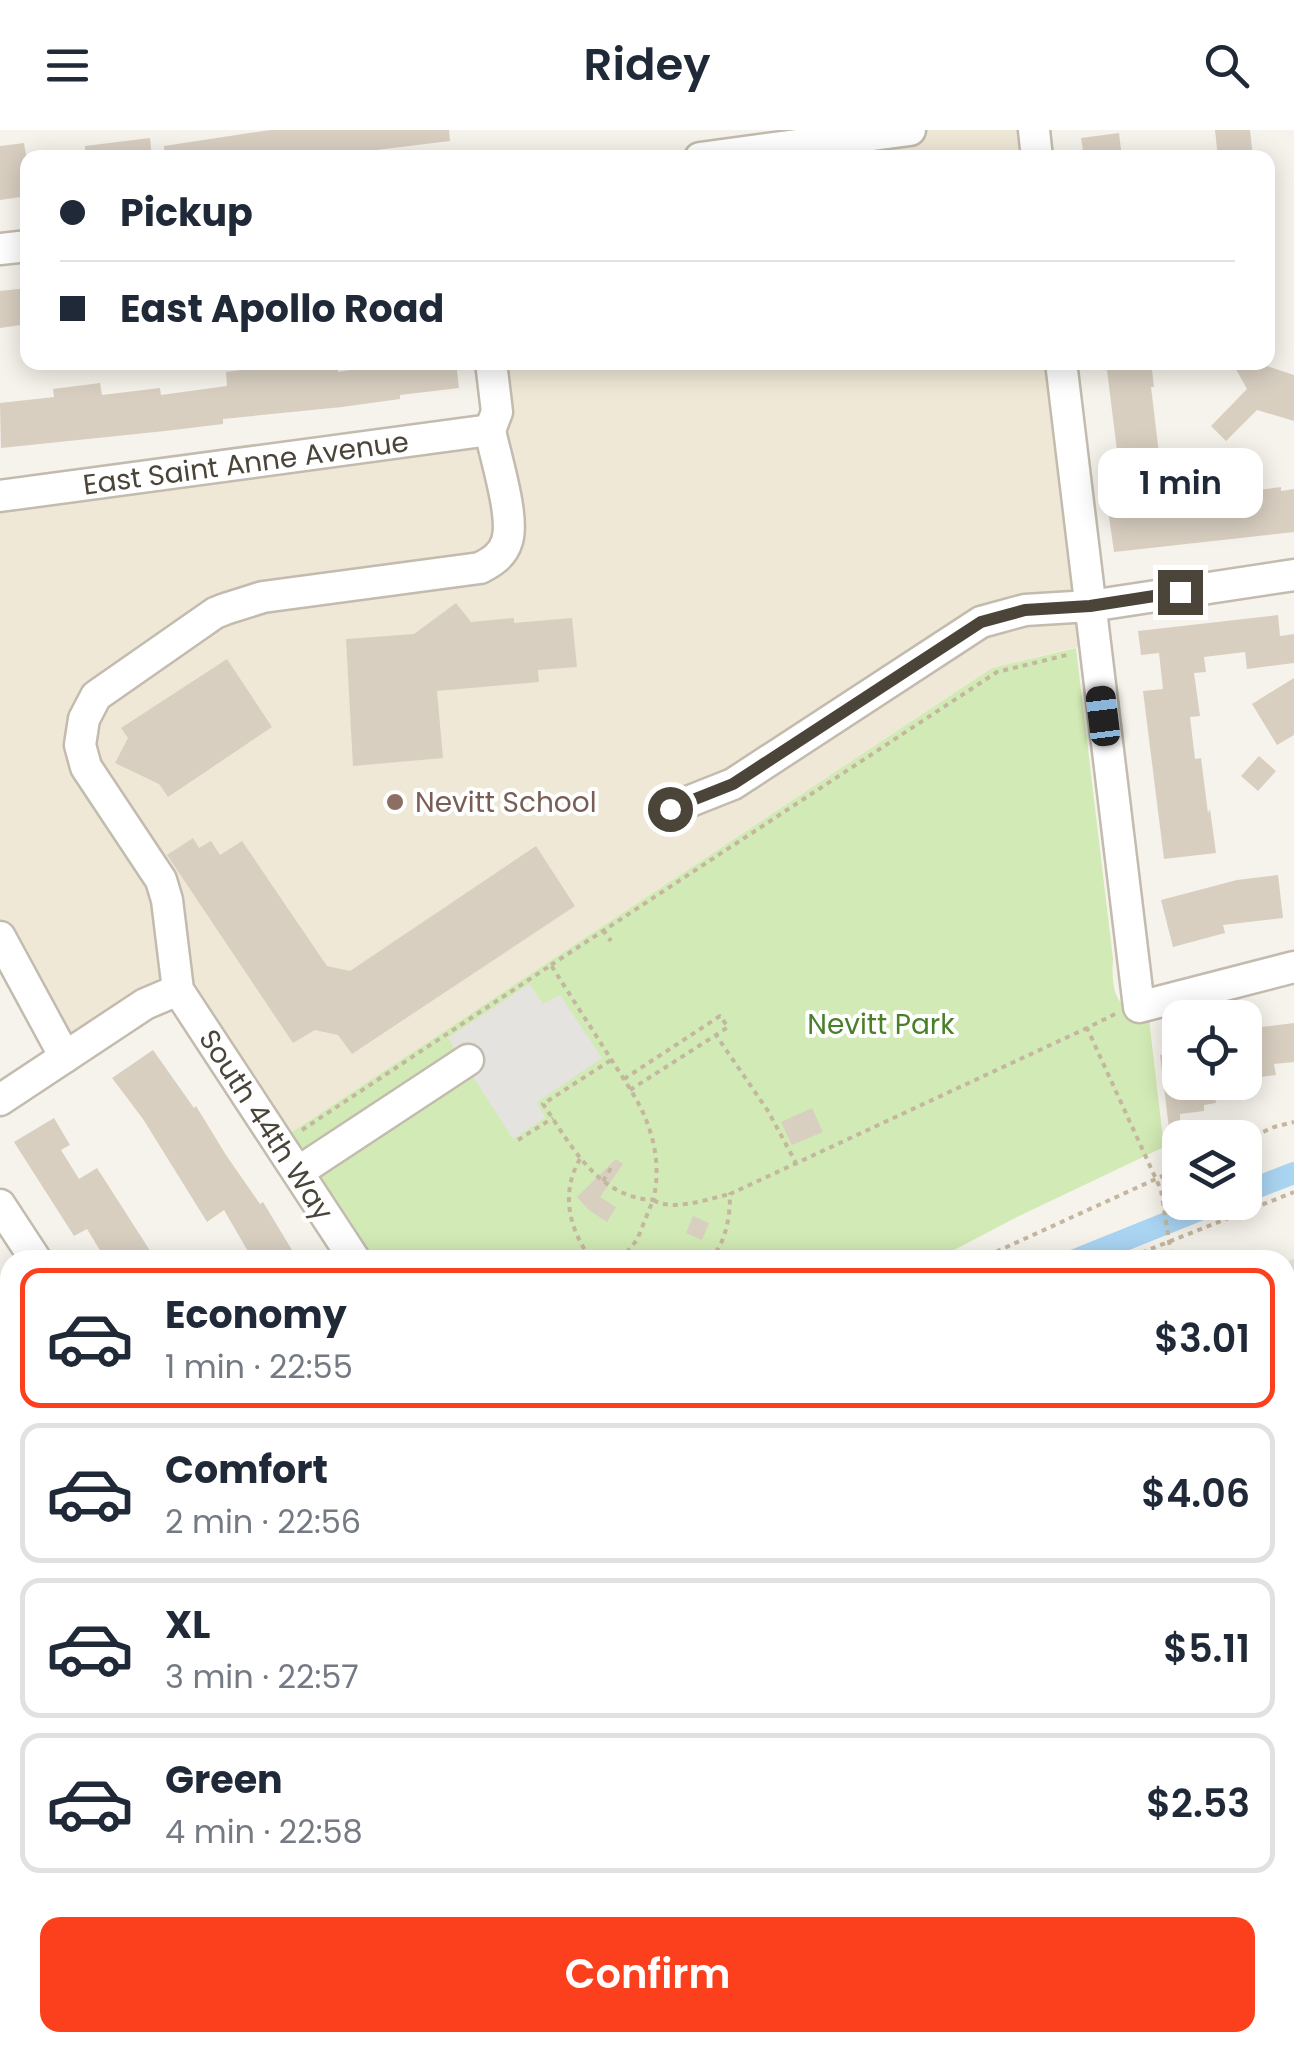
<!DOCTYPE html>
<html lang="en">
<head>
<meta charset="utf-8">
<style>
	:root { --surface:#fff; --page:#f2f2f3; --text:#1f2937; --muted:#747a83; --line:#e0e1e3; --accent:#fc3f1d }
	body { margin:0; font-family:Poppins,sans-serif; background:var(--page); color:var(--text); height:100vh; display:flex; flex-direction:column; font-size:38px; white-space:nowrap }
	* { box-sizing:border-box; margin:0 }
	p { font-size:32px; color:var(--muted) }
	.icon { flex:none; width:55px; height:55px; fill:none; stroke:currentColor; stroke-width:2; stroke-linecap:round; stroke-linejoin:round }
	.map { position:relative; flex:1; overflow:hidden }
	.details { position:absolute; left:0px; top:1120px; width:1295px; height:802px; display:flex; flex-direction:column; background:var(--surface); border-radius:30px 30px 0 0; box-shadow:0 5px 25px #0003 }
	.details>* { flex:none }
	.top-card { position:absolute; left:20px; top:20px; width:1255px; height:220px; border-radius:20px; box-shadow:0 5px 25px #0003; display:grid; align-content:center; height:220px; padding:0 40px; background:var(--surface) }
	.controls { position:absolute; left:1162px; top:870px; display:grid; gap:20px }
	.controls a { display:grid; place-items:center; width:100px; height:100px; border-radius:20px; background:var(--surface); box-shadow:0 5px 25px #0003; font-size:50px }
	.end { position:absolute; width:45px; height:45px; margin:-22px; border:12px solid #4b4439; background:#fff; box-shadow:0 0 0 5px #fff }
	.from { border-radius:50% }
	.bubble { position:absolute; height:70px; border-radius:20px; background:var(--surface); box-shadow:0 5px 25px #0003; font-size:32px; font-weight:600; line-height:70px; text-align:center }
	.car { position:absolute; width:30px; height:60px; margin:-30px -15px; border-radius:12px; box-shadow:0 0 8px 2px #0007; background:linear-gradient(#222 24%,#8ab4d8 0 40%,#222 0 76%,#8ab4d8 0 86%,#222 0) }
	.top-card b { display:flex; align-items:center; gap:35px; height:95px; font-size:38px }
	.top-card b+b { border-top:2px solid var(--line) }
	.top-card i { width:25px; height:25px; background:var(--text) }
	ul { padding:18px 0 0; list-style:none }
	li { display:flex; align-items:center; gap:30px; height:140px; margin:0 20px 15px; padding:0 20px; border:5px solid var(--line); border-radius:20px }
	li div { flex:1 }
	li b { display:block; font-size:38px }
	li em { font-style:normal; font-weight:600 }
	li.selected { border-color:var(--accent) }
	li>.icon { width:90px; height:90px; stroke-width:1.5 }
	.action { display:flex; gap:20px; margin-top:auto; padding:20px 40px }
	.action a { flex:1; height:115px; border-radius:20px; background:var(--accent); color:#fff; font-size:40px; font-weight:600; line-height:115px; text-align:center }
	header { display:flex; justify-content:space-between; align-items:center; height:130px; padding:0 40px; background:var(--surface); font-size:45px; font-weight:600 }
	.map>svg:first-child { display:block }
	.residential { fill:#eae5da }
	.education { fill:#efe8d6 }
	.green { fill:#d2eab5 }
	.parking { fill:#e5e3e0 }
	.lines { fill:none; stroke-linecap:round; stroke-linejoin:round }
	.canal { stroke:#a9d4f2; stroke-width:22 }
	.building { fill:#d8cfc1 }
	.minor-casing { stroke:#c2bbae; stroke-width:35 }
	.path { stroke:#c4b79f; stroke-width:4; stroke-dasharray:5 5; stroke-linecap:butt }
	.minor { stroke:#fff; stroke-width:30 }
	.route { stroke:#4b4439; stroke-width:12 }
	.education-dot { fill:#8d6e63; stroke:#fff; stroke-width:4 }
	.labels { text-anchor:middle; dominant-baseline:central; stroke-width:8; stroke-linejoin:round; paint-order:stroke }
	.street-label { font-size:28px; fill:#4b4439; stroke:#fff }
	.education-label { font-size:28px; fill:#785e54; stroke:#fff; text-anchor:start }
	.park-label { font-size:28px; fill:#4a7f2a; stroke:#fff }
</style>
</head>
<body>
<header><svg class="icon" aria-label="menu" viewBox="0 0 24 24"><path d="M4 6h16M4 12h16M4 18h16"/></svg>Ridey<svg class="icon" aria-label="search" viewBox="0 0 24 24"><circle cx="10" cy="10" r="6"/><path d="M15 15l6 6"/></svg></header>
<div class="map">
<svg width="1294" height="1921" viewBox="0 0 1294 1921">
	<rect width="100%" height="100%" fill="#f6f3ec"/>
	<g class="residential">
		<path d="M1294 1129V1295L1285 1299V1132Z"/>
		<path d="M1294 1339V1921H1225L1224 1913 1285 1912V1342Z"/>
		<path d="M10 1817V1912L132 1913 118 1921H0V1822Z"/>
		<path d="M206 1912H1159L1160 1921H193Z"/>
	</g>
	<g class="education">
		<path d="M910 0H1034L1037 28H700Z"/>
		<path d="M491 233H1061L1094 513 992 538 277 1012 178 861 65 927 0 807V366L489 300Z"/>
	</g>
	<path class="green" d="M1076 518 1113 829C1111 862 1115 878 1149 889L1164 1017 1017 1087 935 1130H368L286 1006 992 538Z"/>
	<path class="parking" d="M529 854 543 874 560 865 602 928 537 972 545 988 513 1009 448 908Z"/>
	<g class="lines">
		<g class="canal">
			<path d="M1245 1062 1294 1043"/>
			<path d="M1075 1130 1219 1072"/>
			<path d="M0 1785 10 1779"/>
		</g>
	</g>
	<g class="building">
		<path d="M270 0H449L450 11 311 28H165L164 16Z"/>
		<path d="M1215 0H1250L1253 28H1218Z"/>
		<path d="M1119 3 1122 28H1084L1081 8Z"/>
		<path d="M150 8 152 28H85V16Z"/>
		<path d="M24 13 26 25H28V66L0 70V16Z"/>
		<path d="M28 158V194L0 198V161Z"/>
		<path d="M288 232H337L338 242 404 232H456L459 258 400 265V269L342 277 223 289V294L165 301 1 318 0 273 54 267 53 259 100 253 102 265 160 258 161 265 227 256 226 242 288 234Z"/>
		<path d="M1106 232H1151L1154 257H1151L1160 332 1119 337Z"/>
		<path d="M1232 232H1255L1294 245V291L1257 280 1226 311 1211 296 1247 259Z"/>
		<path d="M1281 357V361L1294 359V402L1114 422 1108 380Z"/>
		<path d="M456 473 471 492 514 488V493L572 488 577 537 538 540 539 552 437 561 443 628 353 636 346 509 414 504Z"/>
		<path d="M1278 485 1280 506 1294 504V533L1247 539 1245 522 1204 527 1206 542 1194 543 1200 586 1190 587 1195 629 1201 628 1208 683 1210 679 1216 723 1164 729 1143 561 1163 559 1159 523 1141 525 1138 501Z"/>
		<path d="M227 529 272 597 168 667 159 654 115 633 128 608 121 598Z"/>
		<path d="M1294 548V605L1277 615 1252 574Z"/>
		<path d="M1259 626 1276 641 1258 661 1241 646Z"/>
		<path d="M193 708 199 718 211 711 220 725 242 711 327 836 350 841 536 716 575 776 352 924 338 905 315 900 293 913 167 725Z"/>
		<path d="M1278 745 1283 788 1223 795 1225 803 1173 817 1161 770 1237 750Z"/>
		<path d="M1294 893V932L1274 934 1276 945 1245 949V899Z"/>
		<path d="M153 920 194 978 196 976 226 1025 260 1074 263 1072 298 1130H253L224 1080 207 1092 143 989 112 948Z"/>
		<path d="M1180 923V952H1213L1216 973 1204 975V981L1180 984V997L1169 998 1160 925Z"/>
		<path d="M812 978 823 1002 792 1015 781 992Z"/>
		<path d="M54 988 70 1015 61 1020 79 1049 97 1038 156 1130H106L87 1099 74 1106 14 1012Z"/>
		<path d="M616 1029 623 1034 600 1067 616 1077 607 1092 589 1080 577 1067Z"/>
		<path d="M693 1086 709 1093 702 1110 686 1103Z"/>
	</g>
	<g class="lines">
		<g class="minor-casing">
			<g id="minor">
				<path d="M1034 0 1037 28"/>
				<path d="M700 28 910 0"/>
				<path d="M0 119 28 116"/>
				<path d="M1061 232 1139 877 1294 837"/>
				<path d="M490 300 497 282 491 232"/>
				<path id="s1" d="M0 366 490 300"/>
				<path d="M670 679 733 654 981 492 1025 480 1090 476 1294 445"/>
				<path d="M0 807 65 927"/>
				<path d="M0 970 145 874 178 860"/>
				<path d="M298 1042 468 930"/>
				<path d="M0 1075 36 1130"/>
				<path d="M355 1130 178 860 167 770 161 750 86 637 80 615 84 589 96 566 215 483 225 479 263 467 480 438C492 432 503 425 507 411 515 387 495 326 490 300"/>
				<path d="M1285 1326 1294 1323"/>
				<path d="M0 1571 10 1565"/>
				<path d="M318 1912 319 1921"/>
				<path d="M588 1912 589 1921"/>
				<path d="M797 1912 798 1921"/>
				<path d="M1037 1912 1038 1921"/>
				<path d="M161 1921 173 1912"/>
				<path d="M488 1921 560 1912"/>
			</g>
		</g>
		<g class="path">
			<path d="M603 800 611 811"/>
			<path d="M551 835 997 542 1071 524"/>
			<path d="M1115 884 1087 898 1161 1060 1172 1130"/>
			<path d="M624 949 720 886 728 897 716 905"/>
			<path d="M630 960 716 905 768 981 796 1033"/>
			<path d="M302 1000 551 835C570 865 590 896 609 926 624 950 642 974 650 1001 657 1022 659 1048 653 1070 597 1067 571 1015 543 974L611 930"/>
			<path d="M518 1010 553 988"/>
			<path d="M1245 1010 1274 997 1294 992"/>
			<path d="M580 1029C560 1063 569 1100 592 1130"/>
			<path d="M603 1051 611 1038"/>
			<path d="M620 1130 637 1110 653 1070C674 1082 707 1069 730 1064"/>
			<path d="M710 1130C726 1111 730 1089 730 1064L1087 898"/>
			<path d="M978 1130 1180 1038"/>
			<path d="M1123 1130 1294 1062"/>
			<path d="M0 1752 10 1747"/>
			<path d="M0 1800 10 1794"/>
		</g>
		<use href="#minor" class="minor"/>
	</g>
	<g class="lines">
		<path class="route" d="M670 679 733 654 981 492 1025 480 1090 476 1180 462"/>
	</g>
	<circle class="education-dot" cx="395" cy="672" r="10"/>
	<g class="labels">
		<g class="street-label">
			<text stroke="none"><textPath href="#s1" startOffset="248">East Saint Anne Avenue</textPath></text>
			<text transform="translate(266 995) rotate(57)">South 44th Way</text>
		</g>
		<g class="education-label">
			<text x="415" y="672">Nevitt School</text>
		</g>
		<g class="park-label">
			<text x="881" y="894">Nevitt Park</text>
		</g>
	</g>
</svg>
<div class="controls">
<a><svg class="icon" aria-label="locate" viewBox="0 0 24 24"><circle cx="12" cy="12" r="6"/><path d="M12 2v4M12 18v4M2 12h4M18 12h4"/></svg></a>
<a><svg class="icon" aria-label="layers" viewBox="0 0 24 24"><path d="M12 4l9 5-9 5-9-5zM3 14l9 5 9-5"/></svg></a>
</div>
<i class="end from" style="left:670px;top:679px"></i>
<i class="end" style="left:1180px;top:462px"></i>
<div class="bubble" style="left:1098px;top:318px;width:165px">1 min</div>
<i class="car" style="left:1103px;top:586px;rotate:353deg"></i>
<div class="top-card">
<b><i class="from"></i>Pickup</b>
<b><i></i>East Apollo Road</b>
</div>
<section class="details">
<ul>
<li class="selected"><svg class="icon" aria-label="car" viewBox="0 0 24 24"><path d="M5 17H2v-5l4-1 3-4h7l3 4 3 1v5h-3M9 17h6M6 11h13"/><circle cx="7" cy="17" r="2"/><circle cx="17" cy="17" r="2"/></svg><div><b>Economy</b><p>1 min · 22:55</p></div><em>$3.01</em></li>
<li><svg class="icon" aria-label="car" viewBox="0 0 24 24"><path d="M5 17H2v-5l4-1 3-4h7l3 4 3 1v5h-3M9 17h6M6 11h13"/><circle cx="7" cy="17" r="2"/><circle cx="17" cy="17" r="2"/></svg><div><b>Comfort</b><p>2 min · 22:56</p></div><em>$4.06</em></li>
<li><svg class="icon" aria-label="car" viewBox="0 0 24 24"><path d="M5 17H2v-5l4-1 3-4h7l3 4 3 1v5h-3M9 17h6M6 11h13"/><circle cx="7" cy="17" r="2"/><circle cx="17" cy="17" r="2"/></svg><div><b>XL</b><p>3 min · 22:57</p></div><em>$5.11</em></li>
<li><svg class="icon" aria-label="car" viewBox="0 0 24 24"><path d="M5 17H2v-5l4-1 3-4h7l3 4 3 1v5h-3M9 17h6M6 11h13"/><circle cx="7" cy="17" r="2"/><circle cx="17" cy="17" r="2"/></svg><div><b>Green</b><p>4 min · 22:58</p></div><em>$2.53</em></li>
</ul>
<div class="action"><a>Confirm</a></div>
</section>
</div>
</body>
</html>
